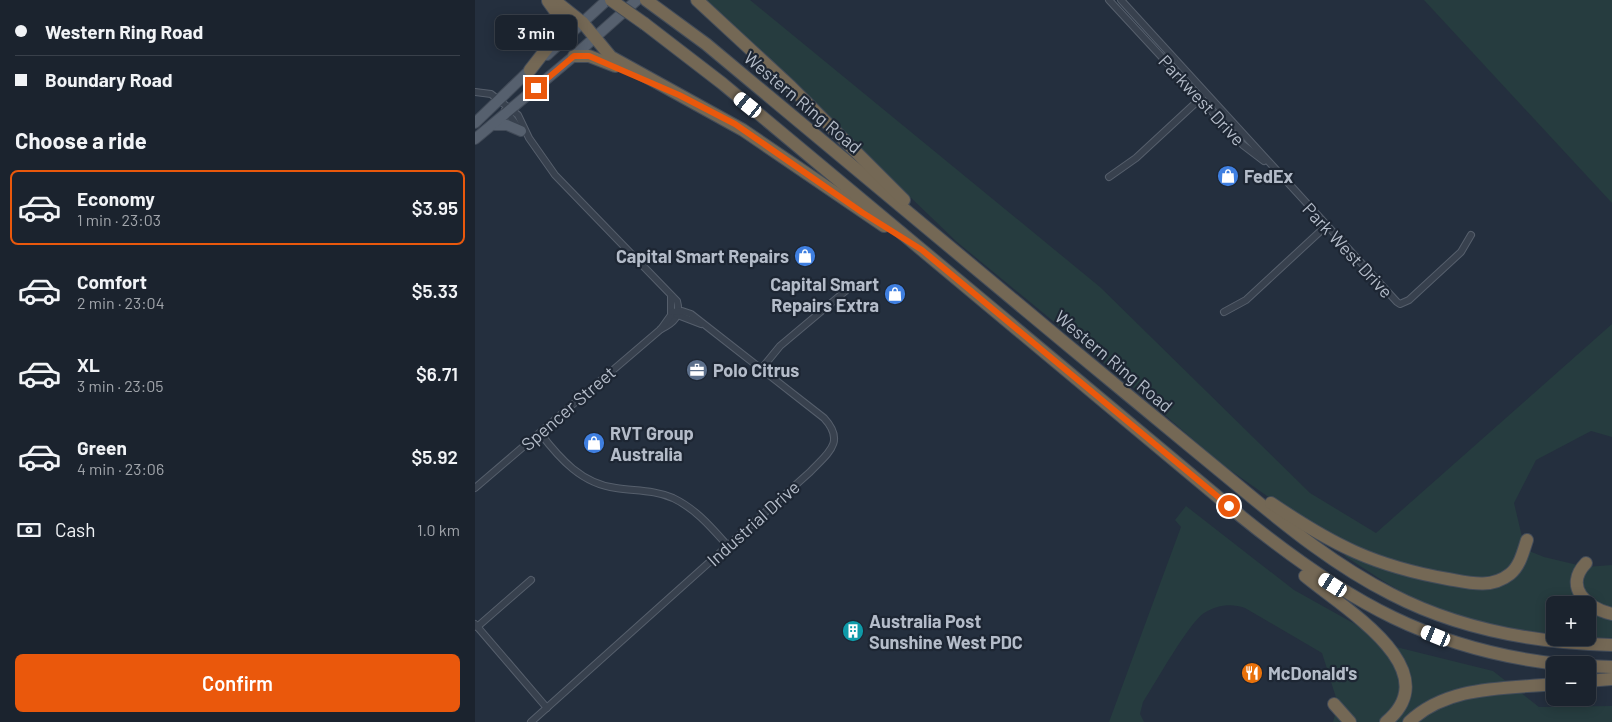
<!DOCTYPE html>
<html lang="en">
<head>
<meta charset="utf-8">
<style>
	:root { --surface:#1b232e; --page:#282f3a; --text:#f1f3f6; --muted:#a0a4aa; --line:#39404a; --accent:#ea580c }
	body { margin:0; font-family:Barlow,sans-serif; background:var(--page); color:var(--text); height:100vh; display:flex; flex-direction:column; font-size:19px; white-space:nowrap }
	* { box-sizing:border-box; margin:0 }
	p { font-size:16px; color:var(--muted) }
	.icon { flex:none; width:28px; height:28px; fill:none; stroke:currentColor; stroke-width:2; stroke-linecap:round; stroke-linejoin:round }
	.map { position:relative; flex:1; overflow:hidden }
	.sheet { display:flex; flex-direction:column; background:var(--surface); width:475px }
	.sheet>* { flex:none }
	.top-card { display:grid; align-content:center; height:110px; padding:0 15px; background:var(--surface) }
	.tools { position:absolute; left:1071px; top:596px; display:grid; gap:10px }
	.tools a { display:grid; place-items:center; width:50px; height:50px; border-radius:8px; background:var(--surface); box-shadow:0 2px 12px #0003,0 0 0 1px var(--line); font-size:25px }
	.end { position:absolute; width:22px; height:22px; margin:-11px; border:6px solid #ea580c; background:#fff; box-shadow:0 0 0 2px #fff }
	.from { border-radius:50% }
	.bubble { position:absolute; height:35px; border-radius:8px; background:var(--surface); box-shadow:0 2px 12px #0003,0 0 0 1px var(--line); font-size:16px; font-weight:600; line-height:35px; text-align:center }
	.car { position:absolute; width:15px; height:30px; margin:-15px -8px; border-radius:6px; box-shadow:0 0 4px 1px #0007; background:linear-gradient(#fff 24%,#345 0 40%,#fff 0 76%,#345 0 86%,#fff 0) }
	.top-card b { display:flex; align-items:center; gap:18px; height:48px; font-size:19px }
	.top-card b+b { border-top:1px solid var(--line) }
	.top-card i { width:12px; height:12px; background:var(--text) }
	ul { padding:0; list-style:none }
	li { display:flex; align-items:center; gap:15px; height:75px; margin:0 10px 8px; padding:0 5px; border:2px solid transparent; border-radius:8px }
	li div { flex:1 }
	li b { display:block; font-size:19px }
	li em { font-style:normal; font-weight:600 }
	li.selected { border-color:var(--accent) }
	li>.icon { width:45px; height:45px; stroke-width:1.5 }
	h2 { padding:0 15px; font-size:22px; line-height:60px }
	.pay { display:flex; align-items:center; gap:12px; height:55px; padding:0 15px; font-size:19px }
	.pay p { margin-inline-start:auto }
	.action { display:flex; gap:10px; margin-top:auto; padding:10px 15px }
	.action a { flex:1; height:58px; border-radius:8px; background:var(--accent); color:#fff; font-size:20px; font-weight:600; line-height:58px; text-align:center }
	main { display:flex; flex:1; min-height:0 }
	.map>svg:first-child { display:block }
	.green { fill:#263c3f }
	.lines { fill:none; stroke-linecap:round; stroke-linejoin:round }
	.minor-casing { stroke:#565f6c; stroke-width:8 }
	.primary-casing { stroke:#414a57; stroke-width:12 }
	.motorway-casing { stroke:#434c59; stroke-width:14 }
	.minor { stroke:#38414e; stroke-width:6 }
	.primary { stroke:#56606e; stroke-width:10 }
	.motorway { stroke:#746855; stroke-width:12 }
	.motorway-bridge-casing { stroke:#434c59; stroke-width:14; stroke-linecap:butt }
	.motorway-bridge { stroke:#746855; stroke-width:12 }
	.route { stroke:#ea580c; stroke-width:6 }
	.labels { text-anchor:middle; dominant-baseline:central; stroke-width:4.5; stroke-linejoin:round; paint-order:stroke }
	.street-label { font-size:18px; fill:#b4bcc9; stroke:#1d2633 }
	.poi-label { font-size:18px; font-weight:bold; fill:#b4bcc9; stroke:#1d2633; text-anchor:start }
</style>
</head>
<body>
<main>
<section class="sheet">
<div class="top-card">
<b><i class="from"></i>Western Ring Road</b>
<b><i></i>Boundary Road</b>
</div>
<h2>Choose a ride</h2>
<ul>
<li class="selected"><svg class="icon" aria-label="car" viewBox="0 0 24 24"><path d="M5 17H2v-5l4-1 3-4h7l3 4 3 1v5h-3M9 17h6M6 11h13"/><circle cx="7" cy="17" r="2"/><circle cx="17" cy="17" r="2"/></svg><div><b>Economy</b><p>1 min · 23:03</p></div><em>$3.95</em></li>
<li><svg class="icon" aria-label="car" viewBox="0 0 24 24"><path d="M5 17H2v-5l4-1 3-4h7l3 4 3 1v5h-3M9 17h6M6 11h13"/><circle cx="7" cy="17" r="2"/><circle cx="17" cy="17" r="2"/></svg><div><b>Comfort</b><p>2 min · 23:04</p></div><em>$5.33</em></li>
<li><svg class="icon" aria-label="car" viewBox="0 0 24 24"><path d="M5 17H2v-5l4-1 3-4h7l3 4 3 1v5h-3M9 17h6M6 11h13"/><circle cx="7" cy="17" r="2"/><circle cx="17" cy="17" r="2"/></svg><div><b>XL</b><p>3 min · 23:05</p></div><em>$6.71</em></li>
<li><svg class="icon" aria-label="car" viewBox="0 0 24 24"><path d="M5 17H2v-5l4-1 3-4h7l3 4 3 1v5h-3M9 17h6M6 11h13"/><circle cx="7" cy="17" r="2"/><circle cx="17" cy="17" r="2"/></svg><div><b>Green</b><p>4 min · 23:06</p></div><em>$5.92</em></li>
</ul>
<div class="pay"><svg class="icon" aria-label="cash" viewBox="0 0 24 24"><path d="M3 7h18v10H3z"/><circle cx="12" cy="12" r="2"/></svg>Cash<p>1.0 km</p></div>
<div class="action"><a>Confirm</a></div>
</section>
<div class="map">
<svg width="1137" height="722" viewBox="0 0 1137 722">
	<rect width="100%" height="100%" fill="#242f3e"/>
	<g class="green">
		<path d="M230 0H275L625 287 835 493 901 533 1137 324V437L1116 431 1061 460 1039 503 1048 541 1054 551 1069 557 1111 567 1137 565V638L1113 637 1112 605H1080V634C1041 630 997 621 960 608 928 596 898 574 870 556L869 542 805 505 745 463 652 382 482 242Z"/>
		<path d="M949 0H1137V203Z"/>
		<path d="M711 506 819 590 921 647 1018 671 1064 707 1137 706V722H858L863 704 847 653 770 608C756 603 742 605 729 613 713 624 681 682 668 702L665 714 669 722H634L706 527 700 520Z"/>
	</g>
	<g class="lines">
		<g class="minor-casing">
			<g id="minor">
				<path d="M634 0 768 145 789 161"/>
				<path d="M646 0 922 302 925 304 934 300 986 252 996 235"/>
				<path d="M0 92 16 94 43 115 54 138 80 175 202 301C206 316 199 323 186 329"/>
				<path d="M30 110 44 128"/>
				<path d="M634 177 661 158 727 97"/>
				<path d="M749 312 771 300 851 226"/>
				<path d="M200 314 226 324"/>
				<path d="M287 368 305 346 374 288"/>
				<path d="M65 433C85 459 107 484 141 488 160 491 180 490 198 498 221 509 236 527 253 546"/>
				<path d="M0 488 186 329 196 315V297"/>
				<path d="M0 624 72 708"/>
				<path d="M2 627 56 580"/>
				<path d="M56 722 335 472C353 453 371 442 349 418L216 314 207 311 197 312"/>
			</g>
		</g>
		<g class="primary-casing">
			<g id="primary">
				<path d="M72 55 132 0"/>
				<path d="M0 123 59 66"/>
				<path d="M17 125H32L46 131"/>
				<path d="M0 139 99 56 162 0"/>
			</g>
		</g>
		<g class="motorway-casing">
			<g id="motorway">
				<path d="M79 0 108 23 136 57 268 130 409 226"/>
				<path d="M171 0 231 44C374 163 516 282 659 400 695 430 731 459 767 489 814 528 861 566 916 594 985 630 1061 643 1137 645"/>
				<path d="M222 0 316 87 429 200"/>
				<path d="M170 24 248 84 767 517C871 601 958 652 1093 665"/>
				<path d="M99 56H114L140 66"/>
				<path d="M55 70 87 29 88 22 73 1"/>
				<path d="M796 503C858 545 899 566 973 579 995 583 1016 589 1035 574 1045 566 1048 552 1052 540"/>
				<path d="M1111 563C1088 587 1112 608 1137 614"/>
				<path d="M830 576C865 606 975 669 911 722"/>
				<path d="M1112 666 1137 667"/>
				<path d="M1112 681 1137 679"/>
				<path d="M859 704 875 722"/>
				<path d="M934 722C973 685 1029 689 1080 684"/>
			</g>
		</g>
		<use href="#minor" class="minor"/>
		<use href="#primary" class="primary"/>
		<use href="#motorway" class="motorway"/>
		<g class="motorway-bridge-casing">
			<path id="motorway-bridge" d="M136 0 170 24"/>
		</g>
		<use href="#motorway-bridge" class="motorway-bridge"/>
	</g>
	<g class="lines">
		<path class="route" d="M61 88 99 56H114L204 95 260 124 388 213 447 250 754 506"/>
	</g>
	<defs>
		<g id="shop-disc" transform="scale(1.125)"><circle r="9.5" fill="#3f7fe0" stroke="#1d2633"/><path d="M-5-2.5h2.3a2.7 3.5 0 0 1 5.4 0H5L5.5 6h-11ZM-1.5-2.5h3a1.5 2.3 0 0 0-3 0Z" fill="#fff"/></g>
		<g id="office-disc" transform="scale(1.125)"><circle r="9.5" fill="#5c6f8a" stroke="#1d2633"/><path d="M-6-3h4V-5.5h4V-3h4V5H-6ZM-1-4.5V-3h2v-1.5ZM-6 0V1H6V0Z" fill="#fff"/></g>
		<g id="building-disc" transform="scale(1.125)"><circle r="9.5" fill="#0f9aa8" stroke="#1d2633"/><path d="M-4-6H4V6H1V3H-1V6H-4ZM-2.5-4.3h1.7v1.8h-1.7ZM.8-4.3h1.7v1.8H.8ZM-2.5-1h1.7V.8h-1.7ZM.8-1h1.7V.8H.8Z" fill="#fff"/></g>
		<g id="restaurant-disc" transform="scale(1.125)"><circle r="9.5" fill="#e8710a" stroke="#1d2633"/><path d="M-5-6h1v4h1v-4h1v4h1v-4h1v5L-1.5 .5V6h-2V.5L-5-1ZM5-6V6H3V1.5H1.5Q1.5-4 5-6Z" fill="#fff"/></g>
	</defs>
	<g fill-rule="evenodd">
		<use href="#shop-disc" x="753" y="176"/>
		<use href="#shop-disc" x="330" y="256"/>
		<use href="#shop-disc" x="420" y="294"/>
		<use href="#office-disc" x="222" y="370"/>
		<use href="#shop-disc" x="119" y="443"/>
		<use href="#building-disc" x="378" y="631"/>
		<use href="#restaurant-disc" x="777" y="673"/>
	</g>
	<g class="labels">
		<g class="street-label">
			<text transform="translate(727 100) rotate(47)">Parkwest Drive</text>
			<text transform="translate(328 102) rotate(40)">Western Ring Road</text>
			<text transform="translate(873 250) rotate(47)">Park West Drive</text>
			<text transform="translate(639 361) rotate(40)">Western Ring Road</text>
			<text transform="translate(93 408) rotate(-41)">Spencer Street</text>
			<text transform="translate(278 523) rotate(-42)">Industrial Drive</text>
		</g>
		<g class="poi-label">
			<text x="769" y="176">FedEx</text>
			<text x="314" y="256" text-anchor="end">Capital Smart Repairs</text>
			<text x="404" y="284" text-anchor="end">Capital Smart<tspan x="404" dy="21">Repairs Extra</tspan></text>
			<text x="238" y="370">Polo Citrus</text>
			<text x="135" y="433">RVT Group<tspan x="135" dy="21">Australia</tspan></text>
			<text x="394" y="621">Australia Post<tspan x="394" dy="21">Sunshine West PDC</tspan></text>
			<text x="793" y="673">McDonald's</text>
		</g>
	</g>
</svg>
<div class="tools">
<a>+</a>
<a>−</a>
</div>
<i class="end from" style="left:754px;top:506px"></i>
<i class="end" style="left:61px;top:88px"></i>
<div class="bubble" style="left:20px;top:15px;width:82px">3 min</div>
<i class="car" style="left:273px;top:105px;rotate:309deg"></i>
<i class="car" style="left:858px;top:585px;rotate:302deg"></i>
<i class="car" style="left:961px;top:636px;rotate:292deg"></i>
</div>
</main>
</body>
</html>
